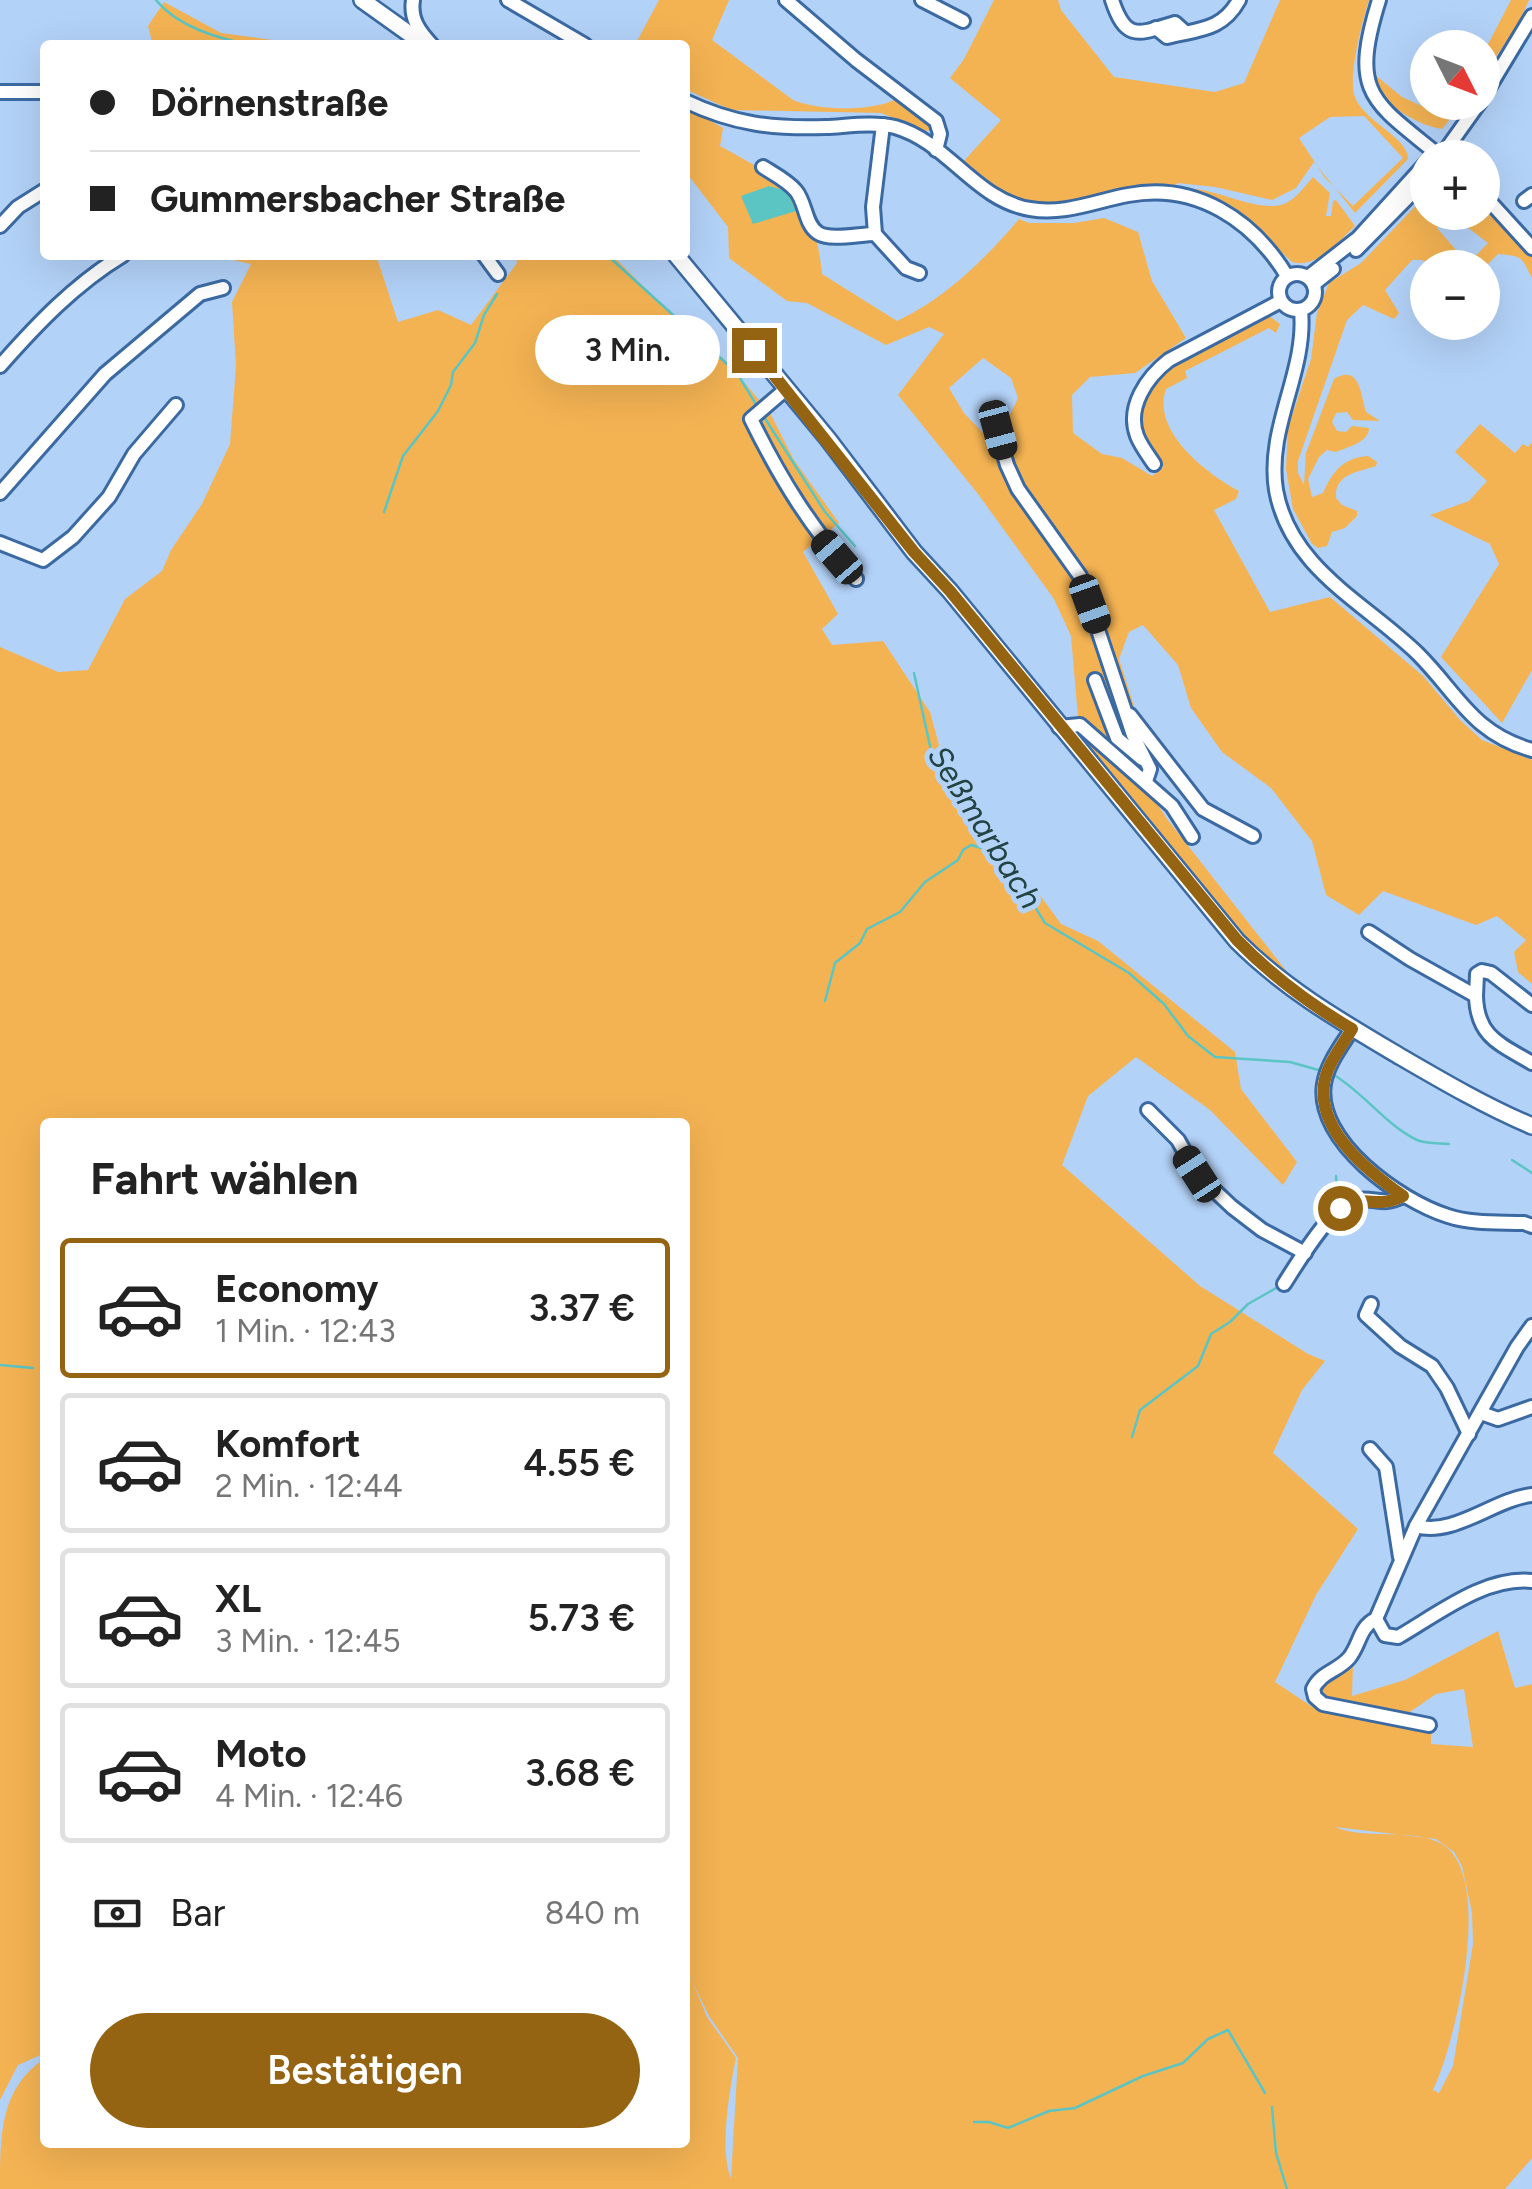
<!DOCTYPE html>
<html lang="de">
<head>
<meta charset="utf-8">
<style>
	:root { --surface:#fff; --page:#f2f2f2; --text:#222; --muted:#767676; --line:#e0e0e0; --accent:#946413 }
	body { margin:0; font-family:Figtree,sans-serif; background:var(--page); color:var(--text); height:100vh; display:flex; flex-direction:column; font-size:38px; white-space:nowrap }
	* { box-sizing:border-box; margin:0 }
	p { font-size:32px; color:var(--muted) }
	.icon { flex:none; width:55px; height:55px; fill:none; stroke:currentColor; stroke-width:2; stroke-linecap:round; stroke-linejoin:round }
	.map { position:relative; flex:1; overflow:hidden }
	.drawer { position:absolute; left:40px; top:1118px; width:650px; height:1030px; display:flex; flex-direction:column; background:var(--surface); border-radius:10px; box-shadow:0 10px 40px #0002 }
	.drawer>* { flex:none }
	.top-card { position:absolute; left:40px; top:40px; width:650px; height:220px; border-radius:10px; box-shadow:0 10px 40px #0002; display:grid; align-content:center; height:220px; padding:0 50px; background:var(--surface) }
	.needle { width:65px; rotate:132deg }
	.tools { position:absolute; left:1410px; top:30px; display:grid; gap:20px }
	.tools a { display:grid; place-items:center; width:90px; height:90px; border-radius:50%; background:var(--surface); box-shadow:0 10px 40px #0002; font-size:50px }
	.end { position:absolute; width:45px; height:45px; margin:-22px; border:12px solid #946413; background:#fff; box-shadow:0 0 0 5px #fff }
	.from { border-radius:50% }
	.bubble { position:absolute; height:70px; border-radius:35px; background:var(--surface); box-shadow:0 10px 40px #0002; font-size:32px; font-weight:600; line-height:70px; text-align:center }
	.car { position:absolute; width:30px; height:60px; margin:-30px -15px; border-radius:12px; box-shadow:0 0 8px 2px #0007; background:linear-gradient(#222 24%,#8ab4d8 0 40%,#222 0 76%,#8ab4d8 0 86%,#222 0) }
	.top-card b { display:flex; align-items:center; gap:35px; height:95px; font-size:38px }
	.top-card b+b { border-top:2px solid var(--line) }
	.top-card i { width:25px; height:25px; background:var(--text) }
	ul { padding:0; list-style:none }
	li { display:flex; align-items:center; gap:30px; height:140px; margin:0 20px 15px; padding:0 30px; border:5px solid var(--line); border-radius:10px }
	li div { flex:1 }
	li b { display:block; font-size:38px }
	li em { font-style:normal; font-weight:600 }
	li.selected { border-color:var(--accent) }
	li>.icon { width:90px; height:90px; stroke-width:1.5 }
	h2 { padding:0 50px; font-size:45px; line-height:120px }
	.pay { display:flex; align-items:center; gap:25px; height:110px; padding:0 50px; font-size:38px }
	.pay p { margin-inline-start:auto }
	.action { display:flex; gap:20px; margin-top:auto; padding:20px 50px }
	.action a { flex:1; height:115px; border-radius:60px; background:var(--accent); color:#fff; font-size:40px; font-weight:600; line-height:115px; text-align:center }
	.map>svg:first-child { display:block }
	.green { fill:#f4b353; fill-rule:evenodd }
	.water { fill:#5ac5c3 }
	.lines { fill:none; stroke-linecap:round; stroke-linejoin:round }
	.stream { stroke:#5ac5c3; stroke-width:2.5 }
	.minor-casing { stroke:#3b6aa3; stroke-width:18 }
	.major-casing { stroke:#3b6aa3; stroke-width:20 }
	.minor { stroke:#fff; stroke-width:12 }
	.major { stroke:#fff; stroke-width:15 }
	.route { stroke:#946413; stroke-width:12 }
	.labels { text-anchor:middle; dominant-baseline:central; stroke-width:10; stroke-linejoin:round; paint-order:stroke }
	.water-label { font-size:32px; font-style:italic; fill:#234343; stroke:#b3d2f8 }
</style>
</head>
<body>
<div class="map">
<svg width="1532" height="2189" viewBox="0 0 1532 2189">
	<rect width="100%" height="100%" fill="#b3d2f8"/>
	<g class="green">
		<path d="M659 0H729L712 40 793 100C820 111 873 112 898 98L933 126 932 129 926 131 881 113 731 110 685 89V45H635Z"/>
		<path d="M994 0H1058L1061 10 1114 77 1215 92 1244 83 1280 0H1369C1362 22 1349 73 1354 94 1361 121 1409 137 1408 159L1355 213 1314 162 1296 188 1272 200 1215 187 1178 183 1171 188C1087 201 1031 228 963 162L1001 120 950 78 964 59ZM1364 116 1403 158 1353 206 1325 178 1299 138 1330 117Z"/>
		<path d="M1383 0H1386L1376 38 1374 74 1402 97 1426 108 1434 103H1463L1442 129C1415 125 1376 101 1370 71 1368 55 1377 16 1383 0Z"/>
		<path d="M1511 0H1529L1517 26 1483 76V54Z"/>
		<path d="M164 2 221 33 309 45H153L148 26Z"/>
		<path d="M685 106 723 128 720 146C785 182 814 194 822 274L897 321C946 298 984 260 1019 219L1029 223H1074L1104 218 1138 232 1152 281 1186 338 1135 373 1090 377 1072 395 1073 433 1102 454 1122 458 1152 476 1163 468C1155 456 1143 441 1140 426 1127 364 1228 338 1269 316L1280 324 1276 333 1269 328 1185 371 1187 378 1166 389C1151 431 1207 474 1239 491L1236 499 1214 510 1270 612 1330 597 1423 676 1461 721 1482 740 1532 760V984L1518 972 1514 952 1526 940 1497 916 1476 925 1383 891 1359 915 1326 895 1312 841 1271 788 1222 752 1191 708 1178 665 1143 625 1129 632 1119 659 1150 756 1139 775 1167 819 1295 982 1258 954 1080 740 1071 636 1054 599 978 494 898 395 944 334 929 327 886 345 807 303 787 301 729 258 728 227 685 171ZM983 358 1011 378 1018 398 1006 423 985 435 964 413 949 388Z"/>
		<path d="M1313 177 1330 193 1326 216H1331L1333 201 1336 200 1355 226C1338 242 1317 269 1292 262L1235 210 1182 189C1211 185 1257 214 1284 204 1296 199 1305 186 1313 177Z"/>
		<path d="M1427 194 1428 212 1449 213 1437 228 1456 250 1458 255 1452 267C1437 268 1427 258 1412 260L1385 290 1399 313 1394 319 1363 305 1347 320 1298 461V473L1304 485 1306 453 1334 379C1360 363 1361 396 1366 412L1380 421 1353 420 1347 412 1336 413 1332 422 1337 431 1346 432 1352 426 1369 428C1369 442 1348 447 1336 452L1327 450 1319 457 1308 479 1312 497 1323 493C1333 471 1343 458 1368 456L1377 462 1376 466C1358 472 1334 474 1336 498L1342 505 1357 511V516L1345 528 1332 532 1327 546 1318 548 1312 544 1293 509 1286 469 1288 428 1311 359 1317 313 1329 283 1361 263Z"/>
		<path d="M1483 204 1532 256V278C1521 258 1525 256 1498 254L1483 269 1465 267 1488 243 1459 221 1464 213 1482 212Z"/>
		<path d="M210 255H376L398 322 438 310 471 325 517 263 515 255H612L676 319 727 362 770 413 794 460 839 523 803 552 838 614 822 629 832 645 883 641 930 712 942 756 964 791 1061 924 1098 941 1235 1052 1241 1089 1297 1162 1283 1185 1210 1110 1136 1057 1088 1096 1062 1165 1200 1286 1308 1354 1325 1361 1302 1390 1273 1453 1358 1529 1316 1595 1275 1682 1311 1706 1333 1713 1431 1731V1744L1473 1747 1464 1689 1436 1694 1407 1714 1321 1700C1319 1678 1335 1672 1353 1664L1352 1696 1405 1680 1498 1631 1515 1688 1532 1684V2158L1505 2189H0C0 2133 0 2089 45 2058V2142H685V1964L707 2017 736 2058C730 2087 719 2151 731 2178L738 2058 709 2016 690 1977 685 1956V1122H45V2053L18 2065 0 2100V647L58 672 88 670 125 599 162 571 171 550 202 504 230 444 236 366 232 302 251 264ZM1335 1827 1436 1839 1454 1852 1462 1866 1472 1913 1473 1944 1453 2066 1439 2093 1433 2090C1455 2045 1497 1872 1440 1843 1411 1828 1364 1840 1335 1827Z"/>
		<path d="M1480 424 1515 453 1523 444 1528 447 1532 442V670L1502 723 1441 657 1499 564 1490 544 1430 515 1469 501 1487 481 1455 452Z"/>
	</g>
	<path class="water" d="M769 186 787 191 796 211 753 224 741 196Z"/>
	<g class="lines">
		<g class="stream">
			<path d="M156 0C178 27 217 38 250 45"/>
			<path d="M607 255 737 373 757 406"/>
			<path d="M764 417 825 512 855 546"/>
			<path d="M384 512 403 456 438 411 451 385 453 372 475 343 484 315 497 294"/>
			<path d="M914 673 932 755 946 778 987 830 1045 923 1129 973 1164 1004 1188 1036 1215 1057 1290 1062 1322 1071"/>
			<path d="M825 1001 835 963 860 943 867 929 900 912 925 882 958 860 963 850 971 845 992 851 998 845"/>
			<path d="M1334 1075C1364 1093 1386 1125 1417 1140 1426 1144 1439 1143 1449 1144"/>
			<path d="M1512 1160 1532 1173"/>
			<path d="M1306 1239 1337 1198 1336 1176"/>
			<path d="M0 1365 33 1368"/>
			<path d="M1132 1437 1140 1410 1198 1366 1211 1334 1230 1322 1248 1304 1278 1287"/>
			<path d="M1272 2107 1276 2153 1287 2189"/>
			<path d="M974 2122H989L1008 2128 1049 2111 1075 2108 1143 2076 1183 2063 1208 2039 1228 2030 1265 2093"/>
		</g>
		<g class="minor-casing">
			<g id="minor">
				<path d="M413 0C410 19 419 31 432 45"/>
				<path d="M508 0 585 45"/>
				<path d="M786 0 856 60 936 121 940 134 936 150"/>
				<path d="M922 0 963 21"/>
				<path d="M1112 0C1126 42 1138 34 1175 23L1185 32"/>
				<path d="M1379 0C1349 96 1373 101 1442 158"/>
				<path d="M1156 28 1167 37C1198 29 1222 31 1239 0"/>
				<path d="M0 92H45"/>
				<path d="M1482 99 1532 16"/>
				<path d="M685 101C733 124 773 129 826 127 848 126 873 122 895 127 948 142 975 200 1030 209 1065 215 1095 201 1128 195 1196 182 1253 220 1287 276"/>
				<path d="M1440 158 1480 102"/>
				<path d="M763 167C774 174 788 181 796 191 806 203 805 225 818 233 830 241 860 234 875 234L873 207 883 125"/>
				<path d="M1482 193 1532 248"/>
				<path d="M1524 201 1532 195"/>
				<path d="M0 226 18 207 45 190"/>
				<path d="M875 234 906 268 919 273"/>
				<path d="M1356 250 1428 177"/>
				<path d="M484 255 498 274"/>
				<circle cx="1297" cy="292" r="18"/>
				<path d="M1308 277 1358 238 1428 161"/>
				<path d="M1314 284 1333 269"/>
				<path d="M1301 310C1307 372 1266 427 1276 490 1290 569 1366 603 1418 654 1458 694 1472 733 1532 750"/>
				<path d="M0 366C37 324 75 284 123 255"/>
				<path d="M786 389 751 419C782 482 810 526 856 579"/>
				<path d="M997 430 1007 465 1018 489 1080 576 1133 735 1150 769 1146 781"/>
				<path d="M1154 464C1148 455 1141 446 1137 436 1126 407 1147 377 1169 360L1281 301"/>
				<path d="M0 493 105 374 200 294 223 288"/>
				<path d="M0 543 43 560 73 537 109 497 134 454 176 405"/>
				<path d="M1095 680 1117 738 1142 759"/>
				<path d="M1130 715 1203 809 1253 836"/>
				<path d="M1059 727 1080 725 1172 806 1192 837"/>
				<path d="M1369 932 1410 959 1476 996C1477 1037 1500 1044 1532 1063"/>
				<path d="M1476 996 1477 974 1482 971 1491 973 1532 1005"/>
				<path d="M1352 1029C1342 1045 1327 1064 1324 1084 1315 1141 1400 1201 1448 1216 1472 1224 1499 1222 1524 1223L1532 1226"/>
				<path d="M1148 1110 1178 1140 1197 1174 1232 1207 1262 1230 1305 1253"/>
				<path d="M1284 1284C1297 1264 1333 1203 1356 1200 1377 1197 1381 1207 1403 1196"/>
				<path d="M1371 1304 1366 1315 1400 1346 1432 1366 1447 1388 1469 1434"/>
				<path d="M1481 1413 1498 1419 1532 1407"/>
				<path d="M1370 1449 1386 1467 1400 1557"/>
				<path d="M1416 1526C1454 1537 1494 1499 1532 1495"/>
				<path d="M1376 1619 1385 1635 1398 1637C1438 1614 1485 1576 1532 1581"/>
				<path d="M1429 1725 1323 1704 1315 1697 1313 1689C1321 1672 1338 1671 1349 1658 1360 1645 1359 1627 1376 1619L1416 1526 1517 1347 1532 1326"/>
			</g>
		</g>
		<g class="major-casing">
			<g id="major">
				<path d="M362 0 425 45"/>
				<path d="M676 255 828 439 914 552 950 591 1237 941C1286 990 1342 1022 1401 1057 1444 1082 1487 1107 1532 1126"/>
			</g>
		</g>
		<use href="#minor" class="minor"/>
		<use href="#major" class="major"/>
	</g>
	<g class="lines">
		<path class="route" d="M754 350 914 552 950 591 1237 940C1272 976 1309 1004 1352 1029 1342 1046 1326 1065 1324 1085 1318 1132 1369 1172 1403 1196 1376 1210 1367 1193 1340 1208"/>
	</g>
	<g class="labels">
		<g class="water-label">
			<text transform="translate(985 827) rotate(58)">Seßmarbach</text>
		</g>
	</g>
</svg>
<div class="tools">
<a><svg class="needle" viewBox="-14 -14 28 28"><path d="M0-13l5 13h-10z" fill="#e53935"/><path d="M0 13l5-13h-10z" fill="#767676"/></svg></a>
<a>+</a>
<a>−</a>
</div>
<i class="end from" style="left:1340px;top:1208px"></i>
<i class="end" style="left:754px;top:350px"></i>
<div class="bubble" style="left:535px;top:315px;width:185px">3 Min.</div>
<i class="car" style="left:998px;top:430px;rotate:165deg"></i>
<i class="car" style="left:837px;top:557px;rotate:319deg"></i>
<i class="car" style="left:1090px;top:604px;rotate:160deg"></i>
<i class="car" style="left:1197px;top:1174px;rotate:327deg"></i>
<div class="top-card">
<b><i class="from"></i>Dörnenstraße</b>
<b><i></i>Gummersbacher Straße</b>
</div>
<section class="drawer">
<h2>Fahrt wählen</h2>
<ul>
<li class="selected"><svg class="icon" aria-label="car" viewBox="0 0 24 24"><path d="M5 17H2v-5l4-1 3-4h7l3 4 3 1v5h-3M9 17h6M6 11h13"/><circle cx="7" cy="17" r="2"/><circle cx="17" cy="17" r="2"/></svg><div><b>Economy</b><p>1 Min. · 12:43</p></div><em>3.37 €</em></li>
<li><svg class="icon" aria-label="car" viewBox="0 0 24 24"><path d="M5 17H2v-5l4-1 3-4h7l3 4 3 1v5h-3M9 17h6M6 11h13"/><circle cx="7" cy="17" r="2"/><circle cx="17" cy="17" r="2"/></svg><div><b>Komfort</b><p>2 Min. · 12:44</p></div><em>4.55 €</em></li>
<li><svg class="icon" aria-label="car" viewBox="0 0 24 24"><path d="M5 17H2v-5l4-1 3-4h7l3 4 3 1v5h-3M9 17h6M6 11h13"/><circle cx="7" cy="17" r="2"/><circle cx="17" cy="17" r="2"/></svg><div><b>XL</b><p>3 Min. · 12:45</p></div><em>5.73 €</em></li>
<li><svg class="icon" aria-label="car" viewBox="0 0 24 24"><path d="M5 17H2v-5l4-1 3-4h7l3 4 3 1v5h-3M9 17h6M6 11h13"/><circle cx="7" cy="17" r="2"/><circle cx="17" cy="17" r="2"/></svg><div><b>Moto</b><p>4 Min. · 12:46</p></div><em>3.68 €</em></li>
</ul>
<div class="pay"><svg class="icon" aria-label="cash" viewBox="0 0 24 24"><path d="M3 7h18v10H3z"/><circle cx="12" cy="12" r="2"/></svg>Bar<p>840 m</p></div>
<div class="action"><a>Bestätigen</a></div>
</section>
</div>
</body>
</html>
